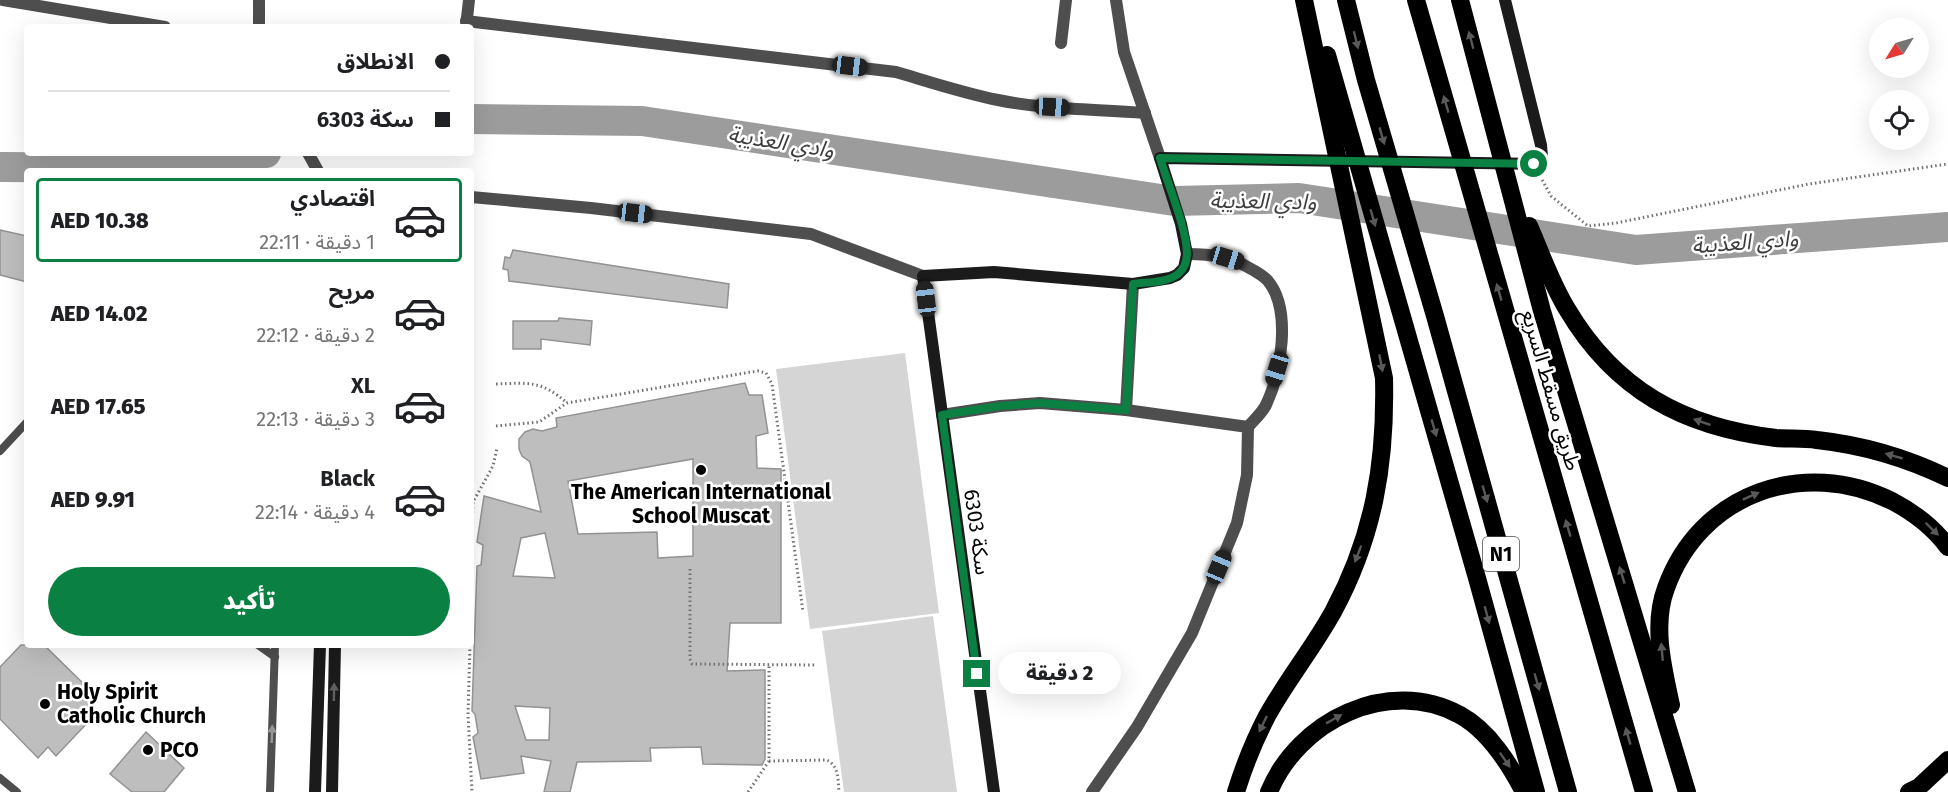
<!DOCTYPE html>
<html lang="ar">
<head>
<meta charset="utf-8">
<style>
	:root { --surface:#fff; --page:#f6f6f6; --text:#202124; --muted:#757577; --line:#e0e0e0; --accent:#0b8043 }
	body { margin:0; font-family:"Fira Sans","Noto Sans Arabic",sans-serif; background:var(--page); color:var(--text); direction:rtl; height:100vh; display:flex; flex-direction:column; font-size:22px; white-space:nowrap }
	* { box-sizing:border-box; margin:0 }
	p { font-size:20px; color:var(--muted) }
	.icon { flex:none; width:33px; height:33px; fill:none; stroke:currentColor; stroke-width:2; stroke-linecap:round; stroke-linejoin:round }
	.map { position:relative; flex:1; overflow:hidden; direction:ltr }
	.side { position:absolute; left:24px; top:168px; width:450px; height:480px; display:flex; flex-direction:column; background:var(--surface); border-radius:6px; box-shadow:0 6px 24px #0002; direction:rtl }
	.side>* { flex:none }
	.hud { position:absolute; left:24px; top:24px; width:450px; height:132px; border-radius:6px; box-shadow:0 6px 24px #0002; direction:rtl; display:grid; align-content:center; height:132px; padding:0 24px; background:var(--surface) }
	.needle { width:39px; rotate:233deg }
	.controls { position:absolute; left:1869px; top:18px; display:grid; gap:12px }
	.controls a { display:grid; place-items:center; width:60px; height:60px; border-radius:50%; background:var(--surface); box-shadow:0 6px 24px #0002; font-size:30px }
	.end { position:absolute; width:27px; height:27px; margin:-14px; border:8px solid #0b8043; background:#fff; box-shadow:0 0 0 3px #fff }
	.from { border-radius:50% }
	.bubble { position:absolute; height:42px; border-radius:21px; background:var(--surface); box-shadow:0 6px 24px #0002; font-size:20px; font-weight:800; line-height:42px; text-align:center; direction:rtl }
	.car { position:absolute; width:18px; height:36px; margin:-18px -9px; border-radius:8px; box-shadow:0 0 4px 2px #0007; background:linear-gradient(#222 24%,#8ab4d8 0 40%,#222 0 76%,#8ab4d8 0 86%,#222 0) }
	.hud b { display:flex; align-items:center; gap:21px; height:57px; font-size:22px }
	.hud b+b { border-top:2px solid var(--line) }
	.hud i { width:15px; height:15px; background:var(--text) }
	ul { padding:10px 0 0; list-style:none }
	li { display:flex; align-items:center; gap:18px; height:84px; margin:0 12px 9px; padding:0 12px; border:3px solid transparent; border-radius:6px }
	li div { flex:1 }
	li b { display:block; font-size:22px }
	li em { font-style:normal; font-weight:800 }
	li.selected { border-color:var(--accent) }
	li>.icon { width:54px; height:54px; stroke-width:1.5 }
	.cta { display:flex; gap:12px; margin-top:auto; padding:12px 24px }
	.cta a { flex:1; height:69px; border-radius:36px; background:var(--accent); color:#fff; font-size:24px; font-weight:800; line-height:69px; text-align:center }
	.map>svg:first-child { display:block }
	.green { fill:#d5d5d5 }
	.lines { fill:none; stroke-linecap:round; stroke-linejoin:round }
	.river { stroke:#9c9c9c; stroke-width:30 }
	.building { fill:#bebebe; stroke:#929292; stroke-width:1.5; fill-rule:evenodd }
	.path { stroke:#707070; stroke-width:3; stroke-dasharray:1.5 3; stroke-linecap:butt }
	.lane { stroke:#4e4e4e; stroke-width:8 }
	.street { stroke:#4e4e4e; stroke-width:12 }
	.secondary { stroke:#1b1b1b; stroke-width:12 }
	.highway { stroke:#000; stroke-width:18 }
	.oneway { fill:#595959 }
	.oneway2 { fill:#5f5f5f }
	.oneway3 { fill:#959595 }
	.route { stroke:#0b8043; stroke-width:8 }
	.poi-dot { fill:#000; stroke:#fff; stroke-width:2 }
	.labels { text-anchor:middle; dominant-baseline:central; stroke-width:5; stroke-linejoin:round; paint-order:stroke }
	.shield { fill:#fff; stroke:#4c4c4c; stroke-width:1.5 }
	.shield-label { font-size:20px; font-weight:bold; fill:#000 }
	.street-label { font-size:21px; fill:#000; stroke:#fff }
	.poi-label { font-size:21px; font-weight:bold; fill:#000; stroke:#fff; text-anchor:start }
	.water-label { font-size:22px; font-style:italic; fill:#3d3d3d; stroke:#fff }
</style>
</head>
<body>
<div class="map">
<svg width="1948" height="792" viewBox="0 0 1948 792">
	<rect width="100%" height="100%" fill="#fff"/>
	<g class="green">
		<path d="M905 353 939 613 810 629 776 369Z"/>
		<path d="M933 616 957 792H844L822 631Z"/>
	</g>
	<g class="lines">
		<g class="river">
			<path d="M471 119 642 121 1174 201 1299 198 1636 250 1948 227"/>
			<path d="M0 167 158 168 266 153"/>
		</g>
	</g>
	<g class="building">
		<path d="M0 230 27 236V282L0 275Z"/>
		<path d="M513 250 729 284 727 308 509 281 508 270 503 269 505 257 510 258Z"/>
		<path d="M559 318 592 321 590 345 541 339V349H513V321H558Z"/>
		<path d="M745 383 749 395H762L768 433 756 436 757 468 781 469V623H730L727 671 765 670V759L762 765 703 764 701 747 650 748 651 761 577 762 570 792H544L551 761 521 756 524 773 481 779 473 737 478 733 475 714 472 711 477 566 481 565 483 545 477 542 484 496 541 512 530 462 522 456 519 449V439L525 432 533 429 542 431 557 427 556 418ZM693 459V556L658 558 657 532 578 534 568 481ZM545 533 555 578 513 576 521 538ZM515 706 550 708 549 740H526Z"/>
		<path d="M21 645H44L97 697 84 710 92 718 56 756 48 747 38 758 0 719V667Z"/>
		<path d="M146 732 184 768 164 792H132L110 774Z"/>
	</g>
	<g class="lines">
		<g class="path">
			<path d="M1540 176 1551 196 1588 226 1616 223 1809 184 1948 164"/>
			<path d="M496 384C529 383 541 380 567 403"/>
			<path d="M496 426 539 422 567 403 758 371 766 373 772 384 803 612"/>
			<path d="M471 567 473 502 493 466 497 448"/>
			<path d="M690 569V659L692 664 815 665"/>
			<path d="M470 645 468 715 472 792"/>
			<path d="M769 761 827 760C839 766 838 780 839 792"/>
			<path d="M748 792 769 761V665"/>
		</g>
		<g class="lane">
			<path d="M0 451 27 422"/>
			<path d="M258 645 275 657"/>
			<path d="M0 778 17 792"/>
			<path d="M270 792 275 645"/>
		</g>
		<g class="street">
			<path d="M3 0 165 27"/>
			<path d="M1116 0 1124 52 1160 158"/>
			<path d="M466 21 896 72C930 82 963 93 998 100 1046 110 1096 109 1145 113"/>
			<path d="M259 27V0"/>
			<path d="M466 27 469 0"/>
			<path d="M1061 43 1066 0"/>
			<path d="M308 153 318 171"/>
			<path d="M471 197 591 208 811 234 923 276"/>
			<path d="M1187 254C1212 254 1232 257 1253 270 1258 273 1265 277 1268 281 1292 310 1281 373 1266 405 1262 413 1254 420 1248 427"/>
			<path d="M1126 410 1133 284"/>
			<path d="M942 415 1000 406 1040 403 1126 410 1248 427 1247 475 1237 523 1192 633 1137 727 1092 792"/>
		</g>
		<g class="secondary">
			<path d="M315 792 320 645"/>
			<path d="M332 792 335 645"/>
			<path d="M994 792 923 276 994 272 1133 284 1170 278 1177 275 1184 268 1187 254 1181 224 1160 158 1534 164 1542 157 1541 145 1505 0"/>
		</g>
		<g class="highway">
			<path d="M1346 0 1366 80 1435 316 1568 792"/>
			<path d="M1416 0 1644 792"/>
			<path d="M1460 0 1542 311 1687 792"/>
			<path d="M1327 55 1477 578 1536 792"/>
			<path d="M1529 226C1541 253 1551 283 1567 309 1615 390 1683 427 1776 438 1789 439 1803 438 1817 440 1862 445 1907 458 1948 478"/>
			<path d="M1671 705C1663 668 1652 625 1666 588 1700 493 1804 457 1892 501 1913 512 1933 527 1948 547"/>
			<path d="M1236 792C1244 766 1254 741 1267 716 1287 680 1313 648 1333 612 1374 536 1386 463 1384 378L1304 0"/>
			<path d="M1269 792C1298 721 1388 676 1460 715 1489 731 1509 763 1524 792"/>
			<path d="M1909 792 1919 787 1948 760"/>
		</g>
	</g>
	<defs><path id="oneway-solid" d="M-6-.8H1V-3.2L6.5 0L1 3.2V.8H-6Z" transform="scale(1.5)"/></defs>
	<g class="oneway">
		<use href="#oneway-solid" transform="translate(1356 40) rotate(76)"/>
		<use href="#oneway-solid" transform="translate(1471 40) rotate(-105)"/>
		<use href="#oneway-solid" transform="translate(1446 104) rotate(-106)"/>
		<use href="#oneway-solid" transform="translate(1382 136) rotate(74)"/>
		<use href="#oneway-solid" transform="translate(1373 218) rotate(74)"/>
		<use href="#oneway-solid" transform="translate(1499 292) rotate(-106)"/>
		<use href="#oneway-solid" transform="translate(1381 363) rotate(79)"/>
		<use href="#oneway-solid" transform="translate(1702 422) rotate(-161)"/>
		<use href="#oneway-solid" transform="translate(1434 428) rotate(74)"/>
		<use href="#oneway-solid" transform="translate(1894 456) rotate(-164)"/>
		<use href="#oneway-solid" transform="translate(1485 494) rotate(74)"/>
		<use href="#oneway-solid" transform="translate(1751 496) rotate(-24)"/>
		<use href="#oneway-solid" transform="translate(1568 528) rotate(-106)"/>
		<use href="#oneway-solid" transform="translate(1932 529) rotate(44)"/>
		<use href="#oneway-solid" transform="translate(1358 554) rotate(111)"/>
		<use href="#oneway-solid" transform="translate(1622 575) rotate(-107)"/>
		<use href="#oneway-solid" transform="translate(1487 615) rotate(75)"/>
		<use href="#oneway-solid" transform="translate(1662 652) rotate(-95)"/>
		<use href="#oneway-solid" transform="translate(1537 682) rotate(74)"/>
		<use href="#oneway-solid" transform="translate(1334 719) rotate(-29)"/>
		<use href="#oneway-solid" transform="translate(1263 724) rotate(116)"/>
		<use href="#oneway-solid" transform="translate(1628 736) rotate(-106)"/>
		<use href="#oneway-solid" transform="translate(1505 760) rotate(55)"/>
	</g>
	<use class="oneway2" href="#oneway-solid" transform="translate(334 692) rotate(-89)"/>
	<use class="oneway3" href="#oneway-solid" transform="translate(272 734) rotate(-88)"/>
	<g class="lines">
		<path class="route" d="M977 674 942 415 1000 406 1040 403 1126 410 1133 284C1146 282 1167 283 1178 274 1184 269 1187 261 1187 253 1186 226 1168 185 1160 158L1534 164"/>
	</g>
	<g class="poi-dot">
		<circle cx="701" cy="470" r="6"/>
		<circle cx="45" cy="704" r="6"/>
		<circle cx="148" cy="750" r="6"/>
	</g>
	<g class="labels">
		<rect class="shield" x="1483" y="537" width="36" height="34" rx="4.5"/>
		<g class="shield-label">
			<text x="1501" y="554">N1</text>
		</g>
		<g class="street-label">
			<text transform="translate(1551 390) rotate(74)">طريق مسقط السريع</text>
			<text transform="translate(977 532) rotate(82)">سكة 6303</text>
		</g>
		<g class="poi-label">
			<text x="701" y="492" text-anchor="middle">The American International<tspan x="701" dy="24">School Muscat</tspan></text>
			<text x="57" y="692">Holy Spirit<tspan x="57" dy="24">Catholic Church</tspan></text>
			<text x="160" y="750">PCO</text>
		</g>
		<g class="water-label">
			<text transform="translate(781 142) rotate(9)">وادي العذيبة</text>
			<text transform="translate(1263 201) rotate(1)">وادي العذيبة</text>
			<text transform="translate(1745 242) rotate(-4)">وادي العذيبة</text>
		</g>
	</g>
</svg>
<div class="controls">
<a><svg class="needle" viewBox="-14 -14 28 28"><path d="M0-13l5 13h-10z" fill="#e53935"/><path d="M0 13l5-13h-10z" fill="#757577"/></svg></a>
<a><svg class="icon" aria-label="locate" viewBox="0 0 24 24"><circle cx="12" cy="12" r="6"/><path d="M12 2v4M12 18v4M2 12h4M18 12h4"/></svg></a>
</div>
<i class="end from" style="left:1534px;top:164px"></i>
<i class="end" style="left:977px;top:674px"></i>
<div class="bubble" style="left:998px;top:652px;width:123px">2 دقيقة</div>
<i class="car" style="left:850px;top:66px;rotate:97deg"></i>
<i class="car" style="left:1052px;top:107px;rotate:93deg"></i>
<i class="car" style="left:635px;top:213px;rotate:97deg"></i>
<i class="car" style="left:1227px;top:258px;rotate:107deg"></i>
<i class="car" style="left:926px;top:299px;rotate:353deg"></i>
<i class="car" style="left:1277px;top:369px;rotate:197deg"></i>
<i class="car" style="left:1219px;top:567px;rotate:23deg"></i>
<div class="hud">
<b><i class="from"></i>الانطلاق</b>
<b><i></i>سكة 6303</b>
</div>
<section class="side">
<ul>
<li class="selected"><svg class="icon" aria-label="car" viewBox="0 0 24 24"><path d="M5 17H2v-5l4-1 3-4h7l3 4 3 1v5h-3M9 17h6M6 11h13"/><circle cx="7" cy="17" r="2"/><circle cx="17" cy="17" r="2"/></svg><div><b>اقتصادي</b><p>1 دقيقة · 22:11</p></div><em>AED 10.38</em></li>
<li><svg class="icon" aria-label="car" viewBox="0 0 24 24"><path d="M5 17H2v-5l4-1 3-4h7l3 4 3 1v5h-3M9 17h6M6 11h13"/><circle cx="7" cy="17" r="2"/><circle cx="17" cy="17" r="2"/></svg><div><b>مريح</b><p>2 دقيقة · 22:12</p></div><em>AED 14.02</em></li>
<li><svg class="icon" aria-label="car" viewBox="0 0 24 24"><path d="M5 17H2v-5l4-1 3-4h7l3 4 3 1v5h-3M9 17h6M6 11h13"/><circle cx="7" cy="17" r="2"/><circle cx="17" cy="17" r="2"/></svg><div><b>XL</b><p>3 دقيقة · 22:13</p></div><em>AED 17.65</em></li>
<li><svg class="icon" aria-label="car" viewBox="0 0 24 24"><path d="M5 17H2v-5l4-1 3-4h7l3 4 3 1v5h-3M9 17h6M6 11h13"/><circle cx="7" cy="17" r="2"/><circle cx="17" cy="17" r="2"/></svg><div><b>Black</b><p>4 دقيقة · 22:14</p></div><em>AED 9.91</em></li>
</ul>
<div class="cta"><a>تأكيد</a></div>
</section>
</div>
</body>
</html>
